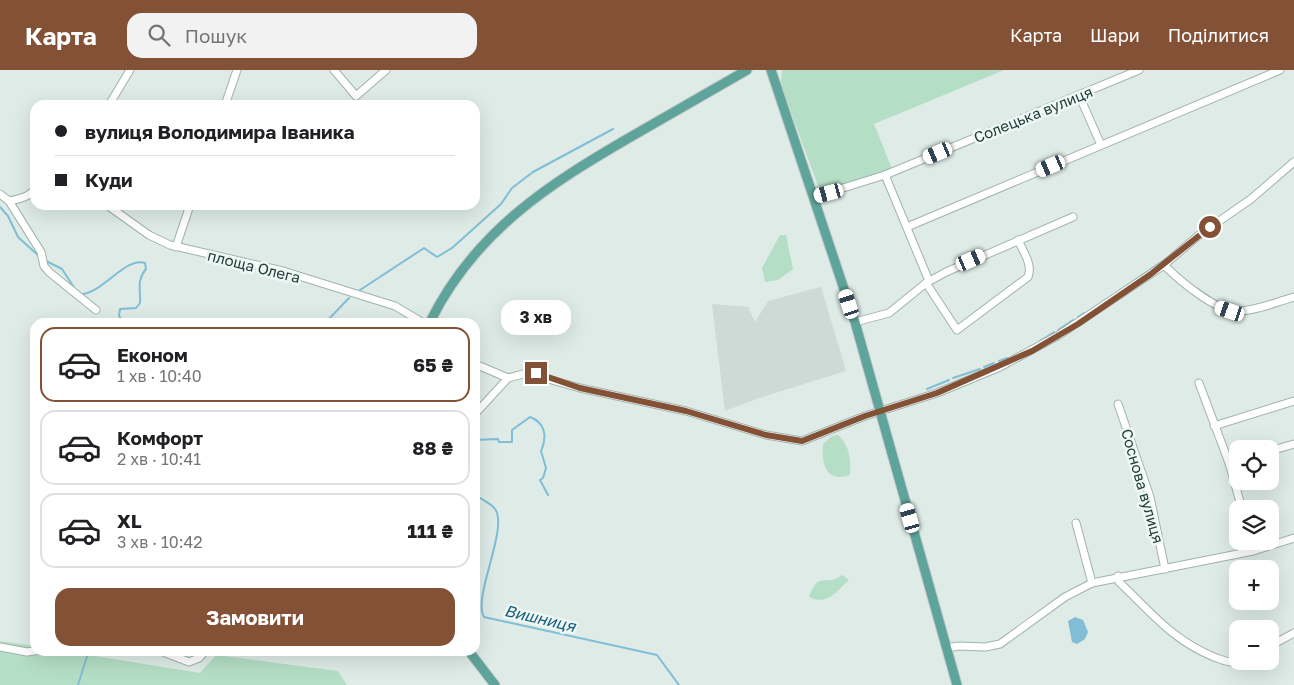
<!DOCTYPE html>
<html lang="uk">
<head>
<meta charset="utf-8">
<style>
	:root { --surface:#fff; --page:#f2f2f2; --text:#202124; --muted:#757577; --line:#e0e0e0; --accent:#835135 }
	body { margin:0; font-family:"Golos Text",sans-serif; background:var(--page); color:var(--text); height:100vh; display:flex; flex-direction:column; font-size:19px; white-space:nowrap }
	* { box-sizing:border-box; margin:0 }
	p { font-size:16px; color:var(--muted) }
	.icon { flex:none; width:28px; height:28px; fill:none; stroke:currentColor; stroke-width:2; stroke-linecap:round; stroke-linejoin:round }
	.map { position:relative; flex:1; overflow:hidden }
	.sheet { position:absolute; left:30px; top:248px; width:450px; height:338px; display:flex; flex-direction:column; background:var(--surface); border-radius:15px; box-shadow:0 5px 20px #0002 }
	.sheet>* { flex:none }
	.hud { position:absolute; left:30px; top:30px; width:450px; height:110px; border-radius:15px; box-shadow:0 5px 20px #0002; display:grid; align-content:center; height:110px; padding:0 25px; background:var(--surface) }
	.fabs { position:absolute; left:1229px; top:370px; display:grid; gap:10px }
	.fabs a { display:grid; place-items:center; width:50px; height:50px; border-radius:10px; background:var(--surface); box-shadow:0 5px 20px #0002; font-size:25px }
	.end { position:absolute; width:22px; height:22px; margin:-11px; border:6px solid #835135; background:#fff; box-shadow:0 0 0 2px #fff }
	.from { border-radius:50% }
	.bubble { position:absolute; height:35px; border-radius:15px; background:var(--surface); box-shadow:0 5px 20px #0002; font-size:16px; font-weight:700; line-height:35px; text-align:center }
	.car { position:absolute; width:15px; height:30px; margin:-15px -8px; border-radius:6px; box-shadow:0 0 4px 1px #0007; background:linear-gradient(#fff 24%,#345 0 40%,#fff 0 76%,#345 0 86%,#fff 0) }
	.hud b { display:flex; align-items:center; gap:18px; height:48px; font-size:19px }
	.hud b+b { border-top:1px solid var(--line) }
	.hud i { width:12px; height:12px; background:var(--text) }
	ul { padding:9px 0 0; list-style:none }
	li { display:flex; align-items:center; gap:15px; height:75px; margin:0 10px 8px; padding:0 15px; border:2px solid var(--line); border-radius:15px }
	li div { flex:1 }
	li b { display:block; font-size:19px }
	li em { font-style:normal; font-weight:700 }
	li.selected { border-color:var(--accent) }
	li>.icon { width:45px; height:45px; stroke-width:1.5 }
	.action { display:flex; gap:10px; margin-top:auto; padding:10px 25px }
	.action a { flex:1; height:58px; border-radius:15px; background:var(--accent); color:#fff; font-size:20px; font-weight:700; line-height:58px; text-align:center }
	header { display:flex; align-items:center; gap:30px; box-sizing:border-box; height:70px; padding:0 25px; background:var(--accent); color:#fff }
	header strong { font-size:24px }
	nav { display:flex; gap:28px; margin-inline-start:auto; font-size:18px }
	.search { width:350px; height:45px; background:var(--page); display:flex; align-items:center; gap:12px; box-sizing:border-box; padding:0 18px; border-radius:15px; color:var(--muted); font-size:19px }
	.map>svg:first-child { display:block }
	.built { fill:#ccdbd6 }
	.green { fill:#b4dec5 }
	.water { fill:#81bed5 }
	.lines { fill:none; stroke-linecap:round; stroke-linejoin:round }
	.stream { stroke:#81bed5; stroke-width:2 }
	.minor-casing { stroke:#a1b3ae; stroke-width:9 }
	.major-casing { stroke:#c0c8c7; stroke-width:11 }
	.minor { stroke:#fff; stroke-width:7 }
	.major { stroke:#5fa49a; stroke-width:9 }
	.route { stroke:#835135; stroke-width:6 }
	.labels { text-anchor:middle; dominant-baseline:central; stroke-width:5; stroke-linejoin:round; paint-order:stroke }
	.street-label { font-size:15px; fill:#1e3b37; stroke:#eef7f4 }
	.water-label { font-size:16px; font-style:italic; fill:#145e7b; stroke:#eef7f4 }
</style>
</head>
<body>
<header>
<strong>Карта</strong>
<div class="search"><svg class="icon" aria-label="search" viewBox="0 0 24 24"><circle cx="10" cy="10" r="6"/><path d="M15 15l6 6"/></svg>Пошук</div>
<nav><a>Карта</a><a>Шари</a><a>Поділитися</a></nav>
</header>
<div class="map">
<svg width="1294" height="615" viewBox="0 0 1294 615">
	<rect width="100%" height="100%" fill="#deebe6"/>
	<path class="built" d="M821 217 846 301 759 328 725 341 712 234 748 237 755 252 768 231Z"/>
	<g class="green">
		<path d="M782 0H1004L874 54 892 99 820 121 781 15Z"/>
		<path d="M780 165H786L793 199 778 210 765 212 762 198Z"/>
		<path d="M838 365C850 376 851 390 850 405 827 413 821 395 823 374L832 366Z"/>
		<path d="M842 505 849 510C836 522 827 536 809 527 819 499 826 518 842 505Z"/>
		<path d="M0 571 35 576V580H58L200 603 216 585 338 601 347 615H0Z"/>
	</g>
	<path class="water" d="M1075 547 1083 550 1088 562 1085 569 1077 574 1072 572 1068 551Z"/>
	<g class="lines">
		<g class="stream">
			<path d="M0 137 8 146 18 167 40 187"/>
			<path d="M46 191 62 199 75 219"/>
			<path d="M1196 218 1210 227"/>
			<path d="M357 222 424 178 437 187 452 178 501 134 512 118 533 102 613 59"/>
			<path d="M1116 223 1170 186"/>
			<path d="M81 224C102 224 126 186 145 193L146 199C136 211 141 220 140 233L136 238 120 239 119 246 123 252"/>
			<path d="M1089 241 1098 235"/>
			<path d="M1078 247 1084 243"/>
			<path d="M326 252 349 228"/>
			<path d="M1058 260 1073 250"/>
			<path d="M1040 271 1054 262"/>
			<path d="M999 291 1007 288"/>
			<path d="M984 297 994 293"/>
			<path d="M953 308 980 299"/>
			<path d="M927 319 949 310"/>
			<path d="M475 370 498 369 499 372H512V360L530 347C546 353 547 367 541 381L546 398 543 408 540 410 548 425"/>
			<path d="M475 425C481 429 491 433 495 439 509 458 472 528 484 547L657 585 679 615"/>
			<path d="M78 615 89 580"/>
		</g>
		<g class="minor-casing">
			<g id="minor">
				<path d="M334 0 356 26 386 0"/>
				<path d="M1079 25 1101 75"/>
				<path d="M109 35 130 0"/>
				<path d="M225 35 237 0"/>
				<path d="M885 105 929 211"/>
				<path d="M0 124 9 131C19 129 29 127 35 119"/>
				<path d="M814 127 885 105 1139 0"/>
				<path d="M9 131 41 182 44 196 49 202 96 240"/>
				<path d="M107 135 149 165 170 175 283 201 395 236 422 252"/>
				<path d="M907 157 1280 0"/>
				<path d="M176 177 190 135"/>
				<path d="M1164 195C1179 210 1216 242 1238 241 1256 241 1276 232 1294 227"/>
				<path d="M926 213 957 260 1028 207C1033 195 1023 181 1018 170"/>
				<path d="M855 252 889 243 926 213 946 202 1073 147"/>
				<path d="M475 294 508 308"/>
				<path d="M1199 313 1229 393 1242 439"/>
				<path d="M1118 334 1150 427 1165 499"/>
				<path d="M475 344 508 308 527 303 580 318 686 341 766 365 802 371 865 346 937 323 1000 297 1059 265 1164 195 1199 165 1251 129 1294 92"/>
				<path d="M1214 356 1294 331"/>
				<path d="M1270 381 1294 374"/>
				<path d="M1229 393 1238 391"/>
				<path d="M1076 453 1092 513"/>
				<path d="M1250 471 1253 481"/>
				<path d="M1118 506 1119 512C1151 542 1172 570 1214 587 1223 590 1230 594 1240 591"/>
				<path d="M1270 576 1294 563"/>
				<path d="M0 577 27 582 40 580"/>
				<path d="M946 578 959 576 985 577 1000 574 1065 527 1092 513 1253 481 1294 468"/>
				<path d="M158 580 189 592 199 588 206 580"/>
			</g>
		</g>
		<g class="major-casing">
			<g id="major">
				<path d="M771 0 855 252 957 615"/>
				<path d="M430 252C475 161 549 114 634 65 672 43 709 22 747 0"/>
				<path d="M468 580 495 615"/>
			</g>
		</g>
		<use href="#minor" class="minor"/>
		<use href="#major" class="major"/>
	</g>
	<g class="lines">
		<path class="route" d="M536 303 580 318 686 341 766 365 802 371 865 346 937 323 1032 281 1078 254 1151 204 1210 157"/>
	</g>
	<g class="labels">
		<g class="street-label">
			<text transform="translate(1033 44) rotate(-22)">Солецька вулиця</text>
			<text transform="translate(254 196) rotate(14)">площа Олега</text>
			<text transform="translate(1143 416) rotate(74)">Соснова вулиця</text>
		</g>
		<g class="water-label">
			<text transform="translate(540 548) rotate(13)">Вишниця</text>
		</g>
	</g>
</svg>
<div class="fabs">
<a><svg class="icon" aria-label="locate" viewBox="0 0 24 24"><circle cx="12" cy="12" r="6"/><path d="M12 2v4M12 18v4M2 12h4M18 12h4"/></svg></a>
<a><svg class="icon" aria-label="layers" viewBox="0 0 24 24"><path d="M12 4l9 5-9 5-9-5zM3 14l9 5 9-5"/></svg></a>
<a>+</a>
<a>−</a>
</div>
<i class="end from" style="left:1210px;top:157px"></i>
<i class="end" style="left:536px;top:303px"></i>
<div class="bubble" style="left:501px;top:230px;width:70px">3 хв</div>
<i class="car" style="left:938px;top:83px;rotate:247deg"></i>
<i class="car" style="left:1051px;top:96px;rotate:247deg"></i>
<i class="car" style="left:829px;top:123px;rotate:255deg"></i>
<i class="car" style="left:971px;top:190px;rotate:67deg"></i>
<i class="car" style="left:849px;top:234px;rotate:342deg"></i>
<i class="car" style="left:1230px;top:241px;rotate:289deg"></i>
<i class="car" style="left:910px;top:448px;rotate:344deg"></i>
<div class="hud">
<b><i class="from"></i>вулиця Володимира Іваника</b>
<b><i></i>Куди</b>
</div>
<section class="sheet">
<ul>
<li class="selected"><svg class="icon" aria-label="car" viewBox="0 0 24 24"><path d="M5 17H2v-5l4-1 3-4h7l3 4 3 1v5h-3M9 17h6M6 11h13"/><circle cx="7" cy="17" r="2"/><circle cx="17" cy="17" r="2"/></svg><div><b>Економ</b><p>1 хв · 10:40</p></div><em>65 ₴</em></li>
<li><svg class="icon" aria-label="car" viewBox="0 0 24 24"><path d="M5 17H2v-5l4-1 3-4h7l3 4 3 1v5h-3M9 17h6M6 11h13"/><circle cx="7" cy="17" r="2"/><circle cx="17" cy="17" r="2"/></svg><div><b>Комфорт</b><p>2 хв · 10:41</p></div><em>88 ₴</em></li>
<li><svg class="icon" aria-label="car" viewBox="0 0 24 24"><path d="M5 17H2v-5l4-1 3-4h7l3 4 3 1v5h-3M9 17h6M6 11h13"/><circle cx="7" cy="17" r="2"/><circle cx="17" cy="17" r="2"/></svg><div><b>XL</b><p>3 хв · 10:42</p></div><em>111 ₴</em></li>
</ul>
<div class="action"><a>Замовити</a></div>
</section>
</div>
</body>
</html>
